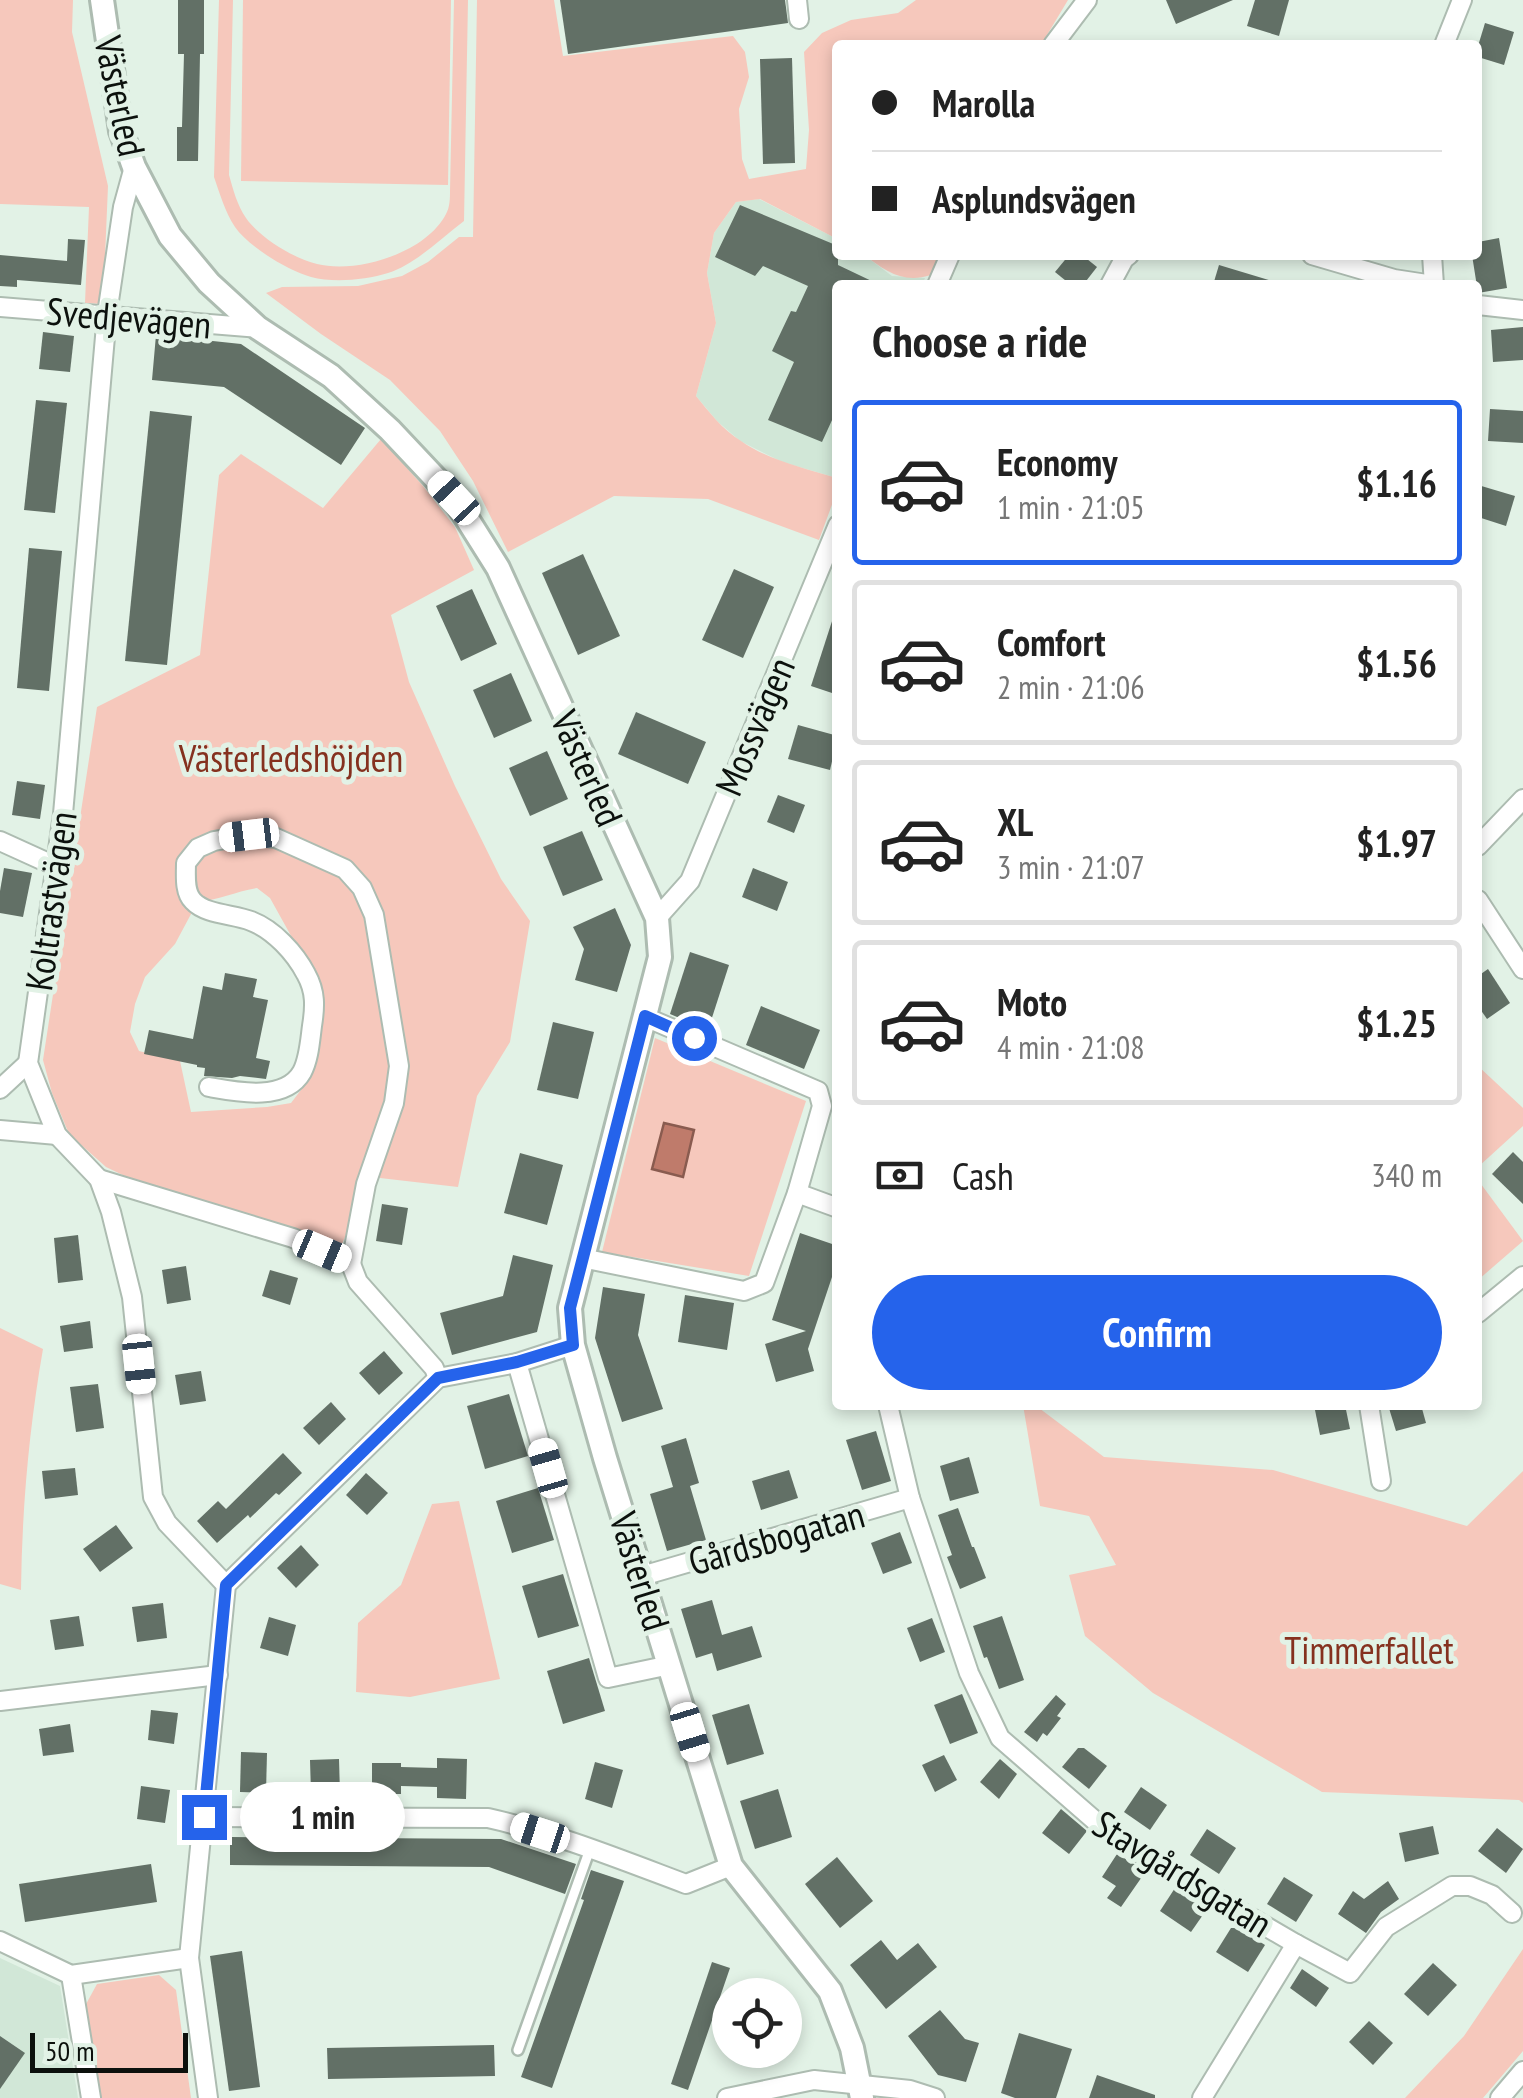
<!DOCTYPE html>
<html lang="en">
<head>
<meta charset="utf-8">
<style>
	:root { --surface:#fff; --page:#f6f6f6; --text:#222; --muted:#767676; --line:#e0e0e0; --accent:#2563eb }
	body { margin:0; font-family:"PT Sans Narrow",sans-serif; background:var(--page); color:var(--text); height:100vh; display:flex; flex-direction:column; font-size:38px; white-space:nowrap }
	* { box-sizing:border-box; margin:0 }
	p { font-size:32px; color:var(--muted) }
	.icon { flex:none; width:55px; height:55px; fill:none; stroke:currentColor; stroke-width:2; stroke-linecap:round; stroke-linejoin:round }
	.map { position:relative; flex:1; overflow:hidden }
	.panel { position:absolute; left:832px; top:280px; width:650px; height:1130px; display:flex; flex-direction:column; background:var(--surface); border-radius:10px; box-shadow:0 5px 15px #0003 }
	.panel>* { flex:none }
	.hud { position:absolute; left:832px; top:40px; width:650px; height:220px; border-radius:10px; box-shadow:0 5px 15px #0003; display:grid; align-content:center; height:220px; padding:0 40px; background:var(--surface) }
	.buttons { position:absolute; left:712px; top:1978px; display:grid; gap:20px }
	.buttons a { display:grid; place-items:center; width:90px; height:90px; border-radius:50%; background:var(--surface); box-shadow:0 5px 15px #0003; font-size:50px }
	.scale { position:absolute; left:30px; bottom:25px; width:158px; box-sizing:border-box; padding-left:10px; border:5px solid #0c110d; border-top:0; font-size:28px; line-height:35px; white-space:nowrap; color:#0c110d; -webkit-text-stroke:8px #e2f2e6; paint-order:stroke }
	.end { position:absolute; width:45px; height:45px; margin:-22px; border:12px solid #2563eb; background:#fff; box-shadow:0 0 0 5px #fff }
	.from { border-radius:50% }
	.bubble { position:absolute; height:70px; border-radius:35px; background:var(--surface); box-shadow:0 5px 15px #0003; font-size:32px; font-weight:700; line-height:70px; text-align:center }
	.car { position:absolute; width:30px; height:60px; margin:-30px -15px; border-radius:12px; box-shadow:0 0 8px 2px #0007; background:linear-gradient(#fff 24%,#345 0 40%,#fff 0 76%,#345 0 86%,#fff 0) }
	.hud b { display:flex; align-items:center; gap:35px; height:95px; font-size:38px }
	.hud b+b { border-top:2px solid var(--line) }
	.hud i { width:25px; height:25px; background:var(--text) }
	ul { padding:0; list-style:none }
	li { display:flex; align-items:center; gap:30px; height:165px; margin:0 20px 15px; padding:0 20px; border:5px solid var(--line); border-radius:10px }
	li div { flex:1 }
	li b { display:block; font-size:38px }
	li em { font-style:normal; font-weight:700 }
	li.current { border-color:var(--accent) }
	li>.icon { width:90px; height:90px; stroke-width:1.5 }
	h2 { padding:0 40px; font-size:45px; line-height:120px }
	.pay { display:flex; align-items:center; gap:25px; height:110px; padding:0 40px; font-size:38px }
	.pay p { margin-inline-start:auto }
	.action { display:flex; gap:20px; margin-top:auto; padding:20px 40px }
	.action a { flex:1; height:115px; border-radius:60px; background:var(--accent); color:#fff; font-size:40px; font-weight:700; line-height:115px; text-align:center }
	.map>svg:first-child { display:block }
	.built { fill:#d1e7d7 }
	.green { fill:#f6c8bc; fill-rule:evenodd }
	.water { fill:#bf7b6b; stroke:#895b4f; stroke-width:2.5 }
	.building { fill:#627066 }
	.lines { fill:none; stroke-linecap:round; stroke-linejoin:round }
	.service-casing { stroke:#adbcb1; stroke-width:14 }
	.minor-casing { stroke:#adbcb1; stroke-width:22 }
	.tertiary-casing { stroke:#adbcb1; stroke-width:28 }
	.service { stroke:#fff; stroke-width:9 }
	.minor { stroke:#fff; stroke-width:18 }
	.tertiary { stroke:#fff; stroke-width:22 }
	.route { stroke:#2563eb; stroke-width:12 }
	.labels { text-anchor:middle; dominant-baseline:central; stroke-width:10; stroke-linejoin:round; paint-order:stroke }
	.street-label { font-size:38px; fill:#0c110d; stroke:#e2f2e6 }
	.park-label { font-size:38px; fill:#85311f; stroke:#e2f2e6 }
</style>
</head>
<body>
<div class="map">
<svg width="1523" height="2098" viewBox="0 0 1523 2098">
	<rect width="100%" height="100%" fill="#e2f2e6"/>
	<g class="built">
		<path d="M759 199 837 239 838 255H864L892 276 925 278 922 285H838L837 478 782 462 740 441 717 421 696 396 716 323 707 273 714 233 736 202Z"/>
		<path d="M0 1958 60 1986 78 2098H0Z"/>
	</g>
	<g class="green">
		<path d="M0 0H73L72 32 108 186 103 304 85 303 89 207 0 204Z"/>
		<path d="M219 0H233L229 175C233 189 237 205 246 218 260 238 293 258 317 264 357 274 426 253 446 214 450 207 450 198 450 191L454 0H468L464 221C440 239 416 264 388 273 366 280 333 283 311 277 287 270 249 247 235 227 225 212 220 194 214 177Z"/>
		<path d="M243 0H451L448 185 241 181Z"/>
		<path d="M477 0H554L563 56 733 36 745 52 749 77 739 109 742 159 749 179 806 169 809 130 804 52 822 33 851 20 898 13 916 0H1068L1041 45H838L837 239 760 199 736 202 714 233 707 273 716 323 696 396C709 412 723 430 741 441 770 461 804 468 837 478V491L819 540 708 499 614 496 508 552 473 481 440 431 390 380 321 334 266 293 282 287 358 286 402 276 428 262 459 237H473Z"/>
		<path d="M864 255H940L931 275C902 284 886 271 864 255Z"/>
		<path d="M381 439 423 486 455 527 474 570 391 615 409 682 455 786 501 879 530 921 510 1042 477 1096 458 1187 380 1178 364 1157 350 1225 340 1249 294 1231 152 1189 106 1167 69 1134 52 1093 43 1060 97 707 200 655 219 475 241 454 323 508ZM257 888 270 898 315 979 323 1005 313 1063 304 1086 291 1103 267 1107 191 1112 180 1061 139 1051 130 1032 135 1004 145 977 175 944 198 901C218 901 236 891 257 888Z"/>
		<path d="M655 1038 806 1101 749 1276 602 1252Z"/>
		<path d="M1478 1066 1523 1108V1126L1478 1167Z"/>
		<path d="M1478 1180 1523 1241 1478 1280Z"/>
		<path d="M0 1328 43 1349C29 1429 22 1508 21 1590L0 1584Z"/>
		<path d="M1023 1405H1035L1104 1457 1273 1470 1467 1526 1523 1471V1803L1519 1800 1322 1792 1153 1693 1085 1636 1069 1575 1116 1565 1089 1516 1040 1506Z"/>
		<path d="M459 1501 500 1679 410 1697 356 1692 358 1623 401 1585 432 1504Z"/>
		<path d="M1523 1949V2051L1483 2098H1405L1464 2036Z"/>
		<path d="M159 1975 176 1990 191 2098H99L85 2006 97 1984Z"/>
	</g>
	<path class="water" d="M664 1123 694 1130 683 1177 652 1169Z"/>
	<g class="building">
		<path d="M178 0H204V54H200L198 161H177V127H182L184 54H178Z"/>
		<path d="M560 0H785L788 23 568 54Z"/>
		<path d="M1166 0H1233L1176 24Z"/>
		<path d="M1255 0H1289L1279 36 1247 26Z"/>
		<path d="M1485 23 1514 32 1504 65 1478 57V46Z"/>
		<path d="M792 58 795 163 763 164 760 59Z"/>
		<path d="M740 205 838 246V265L880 285H838V407L822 442 768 420 794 362 772 351 791 311 796 312 808 286 763 266 755 276 715 257Z"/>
		<path d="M1499 238 1507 288 1478 293 1472 255H1478V242Z"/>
		<path d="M68 239 85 240 81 285 17 280V287L0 286V255L67 261Z"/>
		<path d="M1069 255H1082L1097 267 1083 285H1071L1055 272Z"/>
		<path d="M1219 265 1272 281 1271 285H1213Z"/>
		<path d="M1523 327V360L1493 362 1491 330Z"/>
		<path d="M43 332 74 336 70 372 39 369Z"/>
		<path d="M156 335 241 344 365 428 341 465 224 387 152 380Z"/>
		<path d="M36 400 67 403 55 513 24 510Z"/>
		<path d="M1490 409 1523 411V443L1488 441Z"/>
		<path d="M150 411 192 416 167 665 125 661Z"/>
		<path d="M1478 485 1515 496 1506 526 1478 517Z"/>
		<path d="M29 548 62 551 49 691 17 688Z"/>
		<path d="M583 554 620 636 578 655 542 573Z"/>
		<path d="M734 569 774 587 743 658 702 640Z"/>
		<path d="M472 589 497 644 461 661 436 606Z"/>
		<path d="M834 615H838V695L811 686Z"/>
		<path d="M511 673 532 721 494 738 473 690Z"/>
		<path d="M636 712 706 742 688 784 618 754Z"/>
		<path d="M798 725 838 736 830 770 788 759Z"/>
		<path d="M547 751 568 799 530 816 509 768Z"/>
		<path d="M17 781 45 785 40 819 12 815Z"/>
		<path d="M778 795 805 805 794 833 767 822Z"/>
		<path d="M582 831 603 880 563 896 543 847Z"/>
		<path d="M4 868 32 873 23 917 0 913V891Z"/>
		<path d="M753 868 788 882 777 911 742 897Z"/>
		<path d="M615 908 631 945 617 992 575 980 584 949 573 927Z"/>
		<path d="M690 952 729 965 708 1030 670 1014Z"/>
		<path d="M1488 969 1510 1003 1487 1019 1478 1006V976Z"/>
		<path d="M225 973 257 979 253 997 268 1000 256 1058 270 1061 266 1079 240 1076 232 1078 204 1076 205 1068 197 1067V1065L144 1054 149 1030 193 1039 203 986 222 990Z"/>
		<path d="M761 1006 820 1030 804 1069 746 1045Z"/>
		<path d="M553 1022 594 1032 578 1099 537 1090Z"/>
		<path d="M1513 1152 1523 1162V1204L1492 1174Z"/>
		<path d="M520 1153 563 1165 547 1225 504 1213Z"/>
		<path d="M382 1204 408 1208 402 1245 376 1241Z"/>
		<path d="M800 1233 838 1246V1259L808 1349 814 1371 776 1382 765 1344 806 1331 772 1320Z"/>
		<path d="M78 1235 83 1280 58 1283 54 1238Z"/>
		<path d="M513 1255 553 1265 537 1332 452 1355 440 1313 503 1296Z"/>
		<path d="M186 1266 191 1300 167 1304 162 1270Z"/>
		<path d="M270 1270 298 1278 290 1305 262 1296Z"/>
		<path d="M603 1287 645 1294 638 1335 663 1409 622 1422 595 1338Z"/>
		<path d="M685 1295 734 1303 727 1350 678 1342Z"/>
		<path d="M90 1321 93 1348 64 1352 60 1326Z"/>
		<path d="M384 1351 403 1373 379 1395 359 1373Z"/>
		<path d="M201 1371 206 1401 180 1405 175 1375Z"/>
		<path d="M98 1384 104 1428 76 1432 70 1387Z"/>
		<path d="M509 1394 528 1456 485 1469 467 1406Z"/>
		<path d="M331 1402 346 1419 319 1445 303 1428Z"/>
		<path d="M1314 1405H1345L1350 1429 1320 1435Z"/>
		<path d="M1388 1405H1421L1426 1423 1396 1431Z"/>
		<path d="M876 1431 891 1481 862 1490 846 1440Z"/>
		<path d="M686 1438 699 1483 690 1486 706 1540 667 1551 650 1494 673 1487 661 1446Z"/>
		<path d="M283 1453 302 1473 279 1495 276 1493 250 1518 248 1515 217 1543 197 1521 218 1501 226 1509Z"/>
		<path d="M969 1457 979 1493 950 1501 940 1466Z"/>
		<path d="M75 1468 78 1495 45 1499 42 1471Z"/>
		<path d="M789 1470 798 1498 761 1510 752 1481Z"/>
		<path d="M366 1473 388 1493 367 1515 346 1495Z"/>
		<path d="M538 1488 554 1540 512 1553 496 1501Z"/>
		<path d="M958 1508 972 1547H974L986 1578 960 1589 947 1557 952 1555 938 1515Z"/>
		<path d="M116 1525 133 1548 100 1572 83 1549Z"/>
		<path d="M900 1532 912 1563 883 1574 871 1543Z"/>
		<path d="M301 1545 319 1565 296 1588 277 1568Z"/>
		<path d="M563 1574 579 1626 538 1638 522 1586Z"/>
		<path d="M712 1600 722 1635 752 1626 762 1657 717 1671 712 1653 696 1658 681 1609Z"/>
		<path d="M163 1603 167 1638 137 1642 132 1607Z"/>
		<path d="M79 1616 84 1646 55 1650 50 1620Z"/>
		<path d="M1002 1616 1024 1680 999 1689 987 1657 984 1658 973 1626Z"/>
		<path d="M269 1617 296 1625 288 1656 260 1648Z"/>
		<path d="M932 1618 945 1652 920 1662 907 1628Z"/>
		<path d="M589 1658 605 1711 563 1724 547 1671Z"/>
		<path d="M962 1694 978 1733 950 1744 934 1705Z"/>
		<path d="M1056 1695 1066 1704 1057 1716 1061 1718 1047 1736 1043 1733 1037 1742 1024 1732Z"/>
		<path d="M749 1704 764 1754 727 1765 712 1715Z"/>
		<path d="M151 1710 178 1713 174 1744 148 1740Z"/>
		<path d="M70 1724 74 1752 43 1756 39 1729Z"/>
		<path d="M1078 1748H1084L1107 1766 1089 1789 1062 1767Z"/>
		<path d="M241 1752 267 1753 266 1793 240 1792Z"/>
		<path d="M944 1755 957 1780 935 1792 922 1765Z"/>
		<path d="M437 1758 467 1759 466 1799 437 1798V1787L401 1786V1794H372V1763H401V1767L437 1768Z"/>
		<path d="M339 1759 340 1793H311L310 1760Z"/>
		<path d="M1000 1759 1017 1774 999 1799 980 1782Z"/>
		<path d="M595 1762 623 1770 612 1808 585 1799Z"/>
		<path d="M141 1786 170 1790 165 1823 137 1819Z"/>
		<path d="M1141 1787 1167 1805 1150 1830 1124 1812Z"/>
		<path d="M778 1789 792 1837 755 1849 740 1801Z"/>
		<path d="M1061 1809 1087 1831 1069 1854 1042 1833Z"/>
		<path d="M1433 1826 1439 1854 1405 1862 1399 1833Z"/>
		<path d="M1497 1828 1523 1849 1506 1873 1478 1851Z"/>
		<path d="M1207 1829 1236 1848 1219 1874 1190 1855Z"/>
		<path d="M230 1837 501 1839 576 1864 565 1894 489 1867 230 1865Z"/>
		<path d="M1117 1854 1146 1871 1121 1907 1107 1898 1116 1886 1102 1877Z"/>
		<path d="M837 1857 873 1901 840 1928 805 1884Z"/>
		<path d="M151 1864 157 1902 25 1922 19 1884Z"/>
		<path d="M591 1870 624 1881 552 2088 521 2077 584 1900 581 1899Z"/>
		<path d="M1284 1877 1313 1895 1296 1922 1267 1904Z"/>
		<path d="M1388 1881 1399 1899 1381 1912 1366 1933 1338 1914 1353 1891 1364 1899Z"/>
		<path d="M1175 1888 1207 1909 1191 1932 1160 1911Z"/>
		<path d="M1231 1928H1238L1265 1945 1248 1972 1216 1952Z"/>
		<path d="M881 1940 897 1960 918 1943 937 1967 886 2009 850 1965Z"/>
		<path d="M242 1951 260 2087 229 2091 210 1956Z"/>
		<path d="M712 1962 730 1968 688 2090 671 2084Z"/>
		<path d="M1433 1963 1457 1985 1428 2016 1404 1994Z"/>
		<path d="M1302 1969 1329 1988 1316 2007 1290 1988Z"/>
		<path d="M940 2010 965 2039 979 2043 966 2082 938 2075 908 2036Z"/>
		<path d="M1369 2021 1393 2043 1373 2065 1349 2042Z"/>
		<path d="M1019 2033 1072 2049 1056 2098H1015L1001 2093Z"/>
		<path d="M0 2036 25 2053 0 2089Z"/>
		<path d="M494 2045 495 2076 328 2079 327 2048Z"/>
		<path d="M1097 2075 1155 2095V2098H1089Z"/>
	</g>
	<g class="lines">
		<g class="service-casing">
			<path id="service" d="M518 2050 590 1849"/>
		</g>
		<g class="minor-casing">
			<g id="minor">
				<path d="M797 0 799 19"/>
				<path d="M1053 45 1087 0"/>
				<path d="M1444 45 1462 0"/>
				<path d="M134 167 123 207 107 314 63 814 28 1063 57 1135 99 1179 111 1212 132 1297 153 1497 167 1523 226 1585"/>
				<path d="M1312 255 1394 279 1433 285"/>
				<path d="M1432 255 1434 285"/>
				<path d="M937 285 950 255"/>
				<path d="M1110 285 1124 259 1129 255"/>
				<path d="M1478 305 1523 310"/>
				<path d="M0 307 258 328"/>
				<path d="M0 841 55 866"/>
				<path d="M1478 846 1523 799"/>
				<path d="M1478 900 1523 969"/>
				<path d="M657 918 690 881 838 525"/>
				<path d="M209 1087C237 1092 285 1102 302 1072 309 1059 310 1041 312 1026 315 1007 316 992 306 974 295 953 274 930 251 921 234 914 206 915 193 901 184 892 186 875 186 863L198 848 214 841 249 835 276 838 345 869 362 888 374 915 399 1066 394 1103 366 1184 351 1264"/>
				<path d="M0 1089 28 1063"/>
				<path d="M0 1130 57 1135"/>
				<path d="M99 1179 293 1238 351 1264 358 1282 434 1368 438 1378"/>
				<path d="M797 1193 838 1208"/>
				<path d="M582 1258 744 1291 764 1283 797 1193 822 1106 818 1091 645 1017"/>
				<path d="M1478 1313 1523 1276"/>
				<path d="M517 1363 608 1678 670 1665"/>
				<path d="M888 1405 910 1498 969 1673 1000 1738 1116 1839 1296 1944 1350 1973 1386 1927 1452 1886H1470L1492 1895 1512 1913"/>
				<path d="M1369 1405 1381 1481"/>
				<path d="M642 1576 910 1498"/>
				<path d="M0 1701 218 1675"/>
				<path d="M204 1817 488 1818C555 1833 622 1860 686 1884L731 1866"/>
				<path d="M0 1941 71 1975 189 1958"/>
				<path d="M71 1975 91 2098"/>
				<path d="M208 2098 189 1958 226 1585 438 1378 517 1363 573 1345"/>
				<path d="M727 2098 814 2080 910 2090 935 2098"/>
				<path d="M1202 2098 1296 1944"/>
				<path d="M1500 2098 1523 2071"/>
			</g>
		</g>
		<g class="tertiary-casing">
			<path id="tertiary" d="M102 0 121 131 134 167 170 236 209 283 258 328 331 376 390 430 454 498 498 568 657 918 660 957 570 1308 573 1345 605 1458 731 1866 830 1991 852 2048 862 2098"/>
		</g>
		<use href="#service" class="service"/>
		<use href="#minor" class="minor"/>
		<use href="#tertiary" class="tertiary"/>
	</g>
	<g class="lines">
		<path class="route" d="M204 1817 226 1585 438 1378 517 1362 573 1345 570 1308 645 1016 694 1038"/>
	</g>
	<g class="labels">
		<g class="street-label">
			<text transform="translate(121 96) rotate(78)">Västerled</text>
			<text transform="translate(129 317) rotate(5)">Svedjevägen</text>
			<text transform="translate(754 726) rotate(-67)">Mossvägen</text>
			<text transform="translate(588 768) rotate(66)">Västerled</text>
			<text transform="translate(50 901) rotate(-82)">Koltrastvägen</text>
			<text transform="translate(776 1537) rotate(-16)">Gårdsbogatan</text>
			<text transform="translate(641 1571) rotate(73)">Västerled</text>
			<text transform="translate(1183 1873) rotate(32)">Stavgårdsgatan</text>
		</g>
		<g class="park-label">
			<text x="291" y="757">Västerledshöjden</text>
			<text x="1369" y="1649">Timmerfallet</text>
		</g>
	</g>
</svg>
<div class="buttons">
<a><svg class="icon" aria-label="locate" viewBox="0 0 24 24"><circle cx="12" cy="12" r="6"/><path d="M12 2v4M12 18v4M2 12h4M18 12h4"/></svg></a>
</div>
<div class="scale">50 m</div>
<i class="end from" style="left:694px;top:1038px"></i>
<i class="end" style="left:204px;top:1817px"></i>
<div class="bubble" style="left:240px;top:1782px;width:165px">1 min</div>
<i class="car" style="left:454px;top:498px;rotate:317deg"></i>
<i class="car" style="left:249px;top:835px;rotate:263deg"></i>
<i class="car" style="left:322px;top:1251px;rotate:113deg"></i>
<i class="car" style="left:139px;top:1364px;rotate:174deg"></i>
<i class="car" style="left:548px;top:1468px;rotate:344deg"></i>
<i class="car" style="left:690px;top:1732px;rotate:163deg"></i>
<i class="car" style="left:540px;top:1833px;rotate:288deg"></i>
<div class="hud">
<b><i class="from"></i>Marolla</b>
<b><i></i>Asplundsvägen</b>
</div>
<section class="panel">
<h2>Choose a ride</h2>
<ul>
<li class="current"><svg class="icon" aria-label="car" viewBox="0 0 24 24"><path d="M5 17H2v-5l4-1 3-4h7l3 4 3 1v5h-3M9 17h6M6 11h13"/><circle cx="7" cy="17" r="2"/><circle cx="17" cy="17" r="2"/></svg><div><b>Economy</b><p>1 min · 21:05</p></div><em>$1.16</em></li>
<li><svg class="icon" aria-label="car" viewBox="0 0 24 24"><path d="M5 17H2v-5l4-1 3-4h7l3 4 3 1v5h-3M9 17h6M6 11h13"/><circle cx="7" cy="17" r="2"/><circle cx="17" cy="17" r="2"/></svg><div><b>Comfort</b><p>2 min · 21:06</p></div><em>$1.56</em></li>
<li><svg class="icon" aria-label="car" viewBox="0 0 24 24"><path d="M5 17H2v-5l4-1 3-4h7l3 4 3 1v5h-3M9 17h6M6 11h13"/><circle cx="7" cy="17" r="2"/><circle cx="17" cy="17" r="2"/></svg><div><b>XL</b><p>3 min · 21:07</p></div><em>$1.97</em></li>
<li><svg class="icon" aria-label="car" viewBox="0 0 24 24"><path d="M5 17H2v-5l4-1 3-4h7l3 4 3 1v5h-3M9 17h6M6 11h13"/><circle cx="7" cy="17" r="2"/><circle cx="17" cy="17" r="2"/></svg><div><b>Moto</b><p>4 min · 21:08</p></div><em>$1.25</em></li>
</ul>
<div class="pay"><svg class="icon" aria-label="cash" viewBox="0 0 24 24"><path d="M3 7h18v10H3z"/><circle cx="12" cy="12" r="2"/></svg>Cash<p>340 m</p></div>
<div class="action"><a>Confirm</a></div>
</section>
</div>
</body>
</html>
